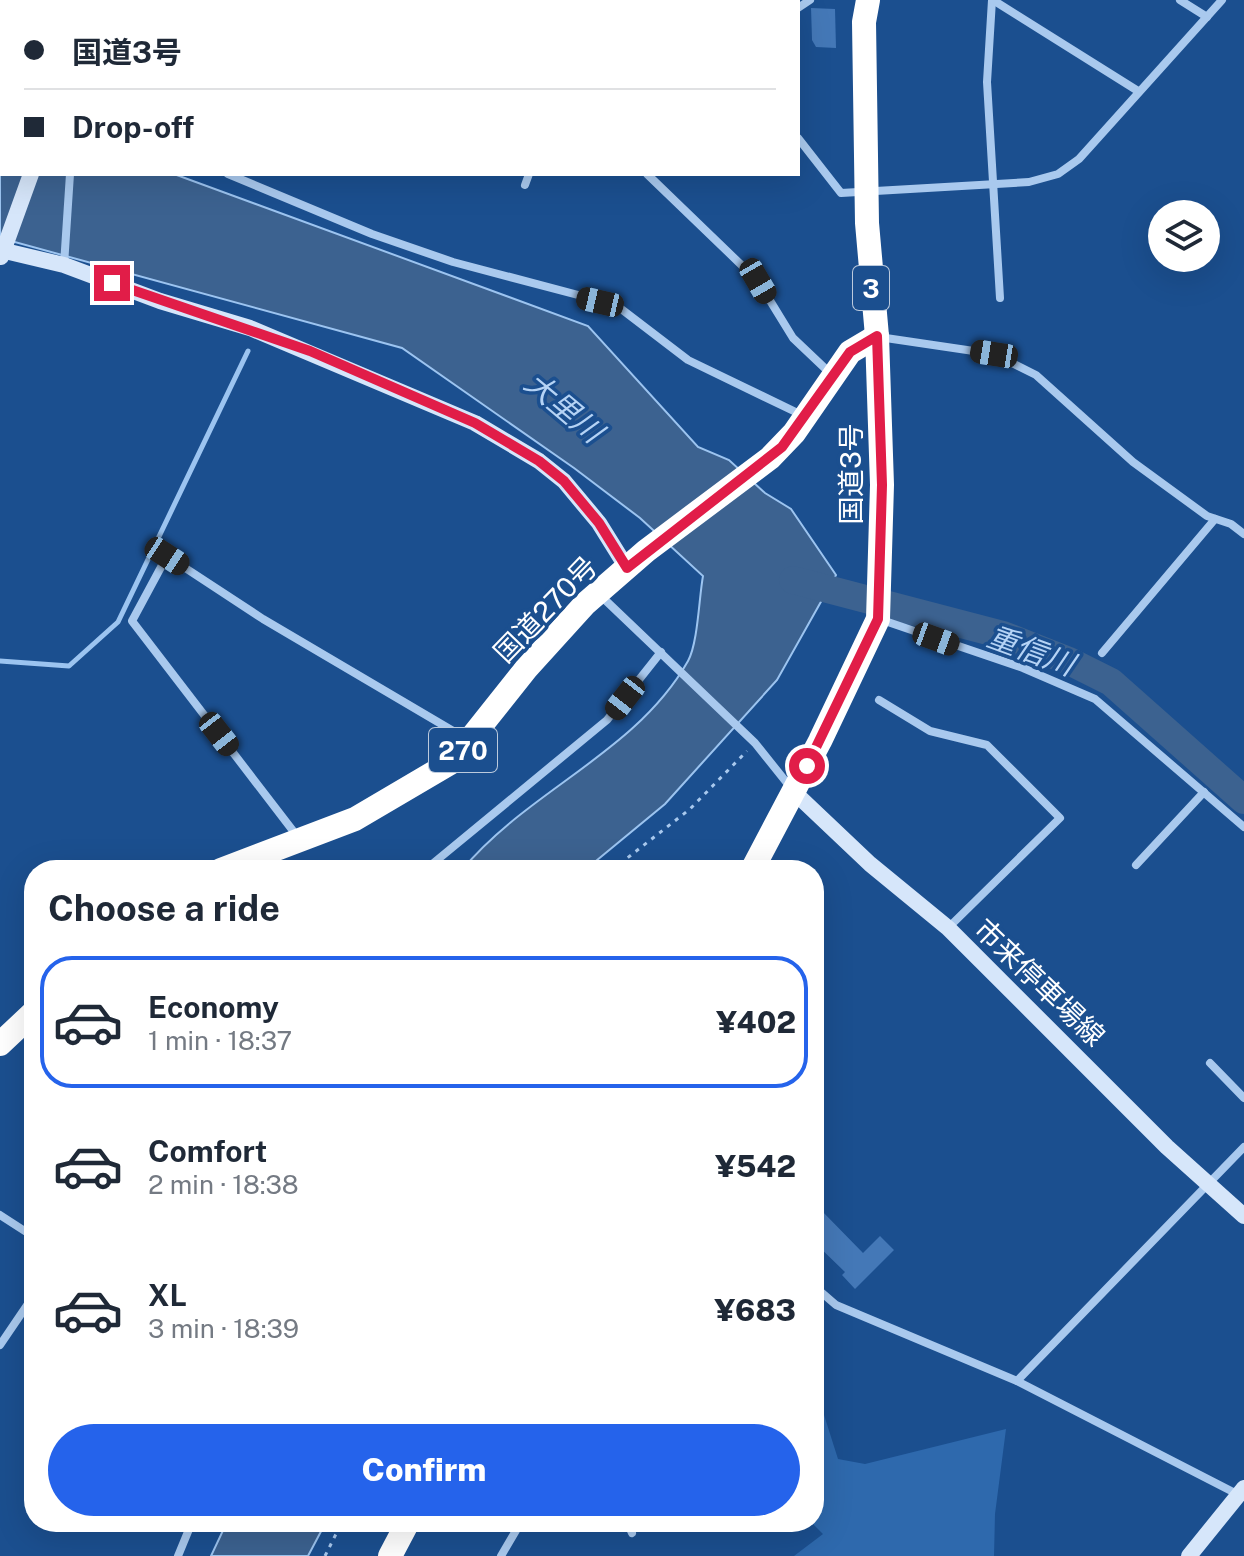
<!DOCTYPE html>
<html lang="en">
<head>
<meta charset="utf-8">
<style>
	:root { --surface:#fff; --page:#f2f2f3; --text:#1f2937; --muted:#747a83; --line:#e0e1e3; --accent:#2563eb }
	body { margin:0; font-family:"Public Sans","Noto Sans JP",sans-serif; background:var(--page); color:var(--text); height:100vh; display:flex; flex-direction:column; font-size:30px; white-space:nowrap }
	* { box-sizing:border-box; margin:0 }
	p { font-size:26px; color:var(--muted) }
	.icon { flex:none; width:44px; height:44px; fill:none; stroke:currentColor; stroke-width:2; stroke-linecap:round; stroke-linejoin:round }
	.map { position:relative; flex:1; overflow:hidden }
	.drawer { position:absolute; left:24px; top:860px; width:800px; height:672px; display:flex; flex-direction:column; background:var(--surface); border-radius:32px; box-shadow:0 8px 32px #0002 }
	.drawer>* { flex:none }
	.banner { position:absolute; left:0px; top:0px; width:800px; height:176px; box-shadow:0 8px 32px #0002; display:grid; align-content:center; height:176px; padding:0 24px; background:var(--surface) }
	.buttons { position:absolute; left:1148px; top:200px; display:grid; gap:16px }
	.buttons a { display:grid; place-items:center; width:72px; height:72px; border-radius:50%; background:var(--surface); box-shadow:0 8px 32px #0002; font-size:40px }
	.end { position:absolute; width:36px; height:36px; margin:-18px; border:10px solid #e11d48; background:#fff; box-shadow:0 0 0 4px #fff }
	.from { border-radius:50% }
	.car { position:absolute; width:24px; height:48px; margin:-24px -12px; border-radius:10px; box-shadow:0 0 6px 2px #0007; background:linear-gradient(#222 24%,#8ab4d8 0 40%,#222 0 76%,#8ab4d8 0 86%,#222 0) }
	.banner b { display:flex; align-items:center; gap:28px; height:76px; font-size:30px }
	.banner b+b { border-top:2px solid var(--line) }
	.banner i { width:20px; height:20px; background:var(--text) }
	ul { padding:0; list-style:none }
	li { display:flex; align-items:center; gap:24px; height:132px; margin:0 16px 12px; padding:0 8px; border:4px solid transparent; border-radius:32px }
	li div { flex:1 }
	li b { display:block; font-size:30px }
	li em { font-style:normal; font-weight:800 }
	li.on { border-color:var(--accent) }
	li>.icon { width:72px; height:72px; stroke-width:1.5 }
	h2 { padding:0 24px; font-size:36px; line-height:96px }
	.action { display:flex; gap:16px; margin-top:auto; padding:16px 24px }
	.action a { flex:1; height:92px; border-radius:48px; background:var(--accent); color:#fff; font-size:32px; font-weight:800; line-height:92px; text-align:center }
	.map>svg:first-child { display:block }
	.green { fill:#2e69ad }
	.water { fill:#3c6290; stroke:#9cc4f0; stroke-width:2 }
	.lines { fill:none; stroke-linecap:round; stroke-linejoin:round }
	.stream { stroke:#9cc4f0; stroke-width:5 }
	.river { stroke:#3c6290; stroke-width:28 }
	.building { fill:#4478b7 }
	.path { stroke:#a9c9ee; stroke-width:3; stroke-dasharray:4 6; stroke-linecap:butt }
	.street { stroke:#a9c9ee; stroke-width:8 }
	.secondary { stroke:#d6e6fa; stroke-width:16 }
	.highway { stroke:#fff; stroke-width:24 }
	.route { stroke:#e11d48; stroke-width:10 }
	.labels { text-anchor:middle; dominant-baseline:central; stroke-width:7; stroke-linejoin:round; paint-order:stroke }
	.shield { fill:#1b4f8f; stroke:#bbcadd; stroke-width:2 }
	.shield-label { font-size:26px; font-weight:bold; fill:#fff }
	.street-label { font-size:28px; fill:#fff; stroke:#1b4f8f }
	.water-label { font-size:30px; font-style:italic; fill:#b5d3f5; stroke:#1b4f8f }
</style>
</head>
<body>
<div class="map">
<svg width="1244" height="1556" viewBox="0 0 1244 1556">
	<rect width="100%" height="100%" fill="#1b4f8f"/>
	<path class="green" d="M814 1367 818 1396 838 1459 865 1464 1006 1429 995 1514 994 1556H794L823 1534 811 1522Z"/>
	<g class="water">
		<path d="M0 108 2 174H174L588 326 698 447 729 460 765 493 791 509 836 575 777 680 665 804 585 870H462C528 790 636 753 688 661 698 643 699 597 703 576L640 518 574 468 402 348 0 238Z"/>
		<path d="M227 1522H326L308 1556H211Z"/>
	</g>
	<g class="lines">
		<path class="stream" d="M0 661 69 666 118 622 248 351"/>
		<path class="river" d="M793 580 1003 635 1069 661 1111 682 1244 800"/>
	</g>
	<g class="building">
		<path d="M811 8 835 9 836 48 816 47 812 40Z"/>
		<path d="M820 1209 863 1253 880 1236 894 1250 855 1289 842 1275 845 1272 814 1242V1215Z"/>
	</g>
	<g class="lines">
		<g class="path">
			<path d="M471 0V2"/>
			<path d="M612 870 690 809 747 751"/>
			<path d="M325 1556 342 1522"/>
		</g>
		<g class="street">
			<path d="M694 0 696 2"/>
			<path d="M992 0 987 82 1000 298"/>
			<path d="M993 0 1138 91"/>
			<path d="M1180 0 1207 17"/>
			<path d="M637 2 640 0"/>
			<path d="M798 8 810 0"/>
			<path d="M798 138 841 193 1029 182 1058 174 1079 159 1222 0"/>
			<path d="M228 174 372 234 453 262 616 305 688 360 804 416"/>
			<path d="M647 174 758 281 793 338 832 375"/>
			<path d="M525 185 529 174"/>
			<path d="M64 265 70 174"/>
			<path d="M879 337 994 354 1036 375 1133 462 1207 516 1231 524 1244 534"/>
			<path d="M601 596 755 743 791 788"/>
			<path d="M879 619 1023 668 1095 699 1244 827"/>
			<path d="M1102 653 1215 519"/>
			<path d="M879 700 930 731 987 745 1060 818 948 928"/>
			<path d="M297 836 132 621 167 556 263 619 465 738"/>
			<path d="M1136 865 1204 792"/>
			<path d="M425 870 607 720 661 652"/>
			<path d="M1210 1063 1244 1098"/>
			<path d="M0 1215 34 1237"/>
			<path d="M814 1286 836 1305 1017 1381 1239 1495"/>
			<path d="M0 1345 34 1295"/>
			<path d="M1017 1381 1244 1147"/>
			<path d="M627 1522 632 1533"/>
			<path d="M178 1556 192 1522"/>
			<path d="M501 1556 521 1522"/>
		</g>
		<g class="secondary">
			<path d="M88 2V0"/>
			<path d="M5 251 64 265 160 301 250 328 475 423 539 461 564 481 599 523 627 568"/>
			<path d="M1 257 31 174"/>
			<path d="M794 792 870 864 948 928 1167 1147 1244 1216"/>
			<path d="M1189 1556 1244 1488"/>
		</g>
		<g class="highway">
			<path d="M221 870 355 819 452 762 526 669 585 604 646 551 770 458 794 433 850 352 877 336"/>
			<path d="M752 870 820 741 878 619 882 485 877 336 867 223 864 22 868 0"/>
			<path d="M0 1044 34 1012"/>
			<path d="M390 1556 408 1522"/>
		</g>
	</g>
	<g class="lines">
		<path class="route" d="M112 283 310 351 475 423 539 461 564 481 599 523 627 568 782 447 850 352 877 336 882 485 878 619 807 766"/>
	</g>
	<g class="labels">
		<g class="shield">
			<rect x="853" y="266" width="36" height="44" rx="6"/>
			<rect x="429" y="728" width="68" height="44" rx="6"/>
		</g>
		<g class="shield-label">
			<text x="871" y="288">3</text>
			<text x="463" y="750">270</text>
		</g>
		<g class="street-label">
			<text transform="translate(850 474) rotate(-90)">国道3号</text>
			<text transform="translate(545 609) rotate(-46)">国道270号</text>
			<text transform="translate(1040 982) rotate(44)">市来停車場線</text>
		</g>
		<g class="water-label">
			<text transform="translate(564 407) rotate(40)">大里川</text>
			<text transform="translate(1031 650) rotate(20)">重信川</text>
		</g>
	</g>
</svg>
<div class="buttons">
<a><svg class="icon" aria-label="layers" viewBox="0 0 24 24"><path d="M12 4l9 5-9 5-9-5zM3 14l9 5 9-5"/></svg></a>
</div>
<i class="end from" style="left:807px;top:766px"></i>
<i class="end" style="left:112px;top:283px"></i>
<i class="car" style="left:758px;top:281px;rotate:150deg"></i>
<i class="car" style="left:600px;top:302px;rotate:283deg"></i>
<i class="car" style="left:994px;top:354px;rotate:279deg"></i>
<i class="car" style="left:167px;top:556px;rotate:123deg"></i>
<i class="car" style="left:936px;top:639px;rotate:110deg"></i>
<i class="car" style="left:625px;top:698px;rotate:218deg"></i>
<i class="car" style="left:219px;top:734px;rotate:142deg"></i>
<div class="banner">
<b><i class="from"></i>国道3号</b>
<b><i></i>Drop-off</b>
</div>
<section class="drawer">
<h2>Choose a ride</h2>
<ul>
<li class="on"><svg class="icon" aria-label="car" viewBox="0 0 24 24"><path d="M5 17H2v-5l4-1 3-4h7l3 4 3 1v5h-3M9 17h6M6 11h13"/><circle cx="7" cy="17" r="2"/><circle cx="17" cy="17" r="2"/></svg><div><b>Economy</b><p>1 min · 18:37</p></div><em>¥402</em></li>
<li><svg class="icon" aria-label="car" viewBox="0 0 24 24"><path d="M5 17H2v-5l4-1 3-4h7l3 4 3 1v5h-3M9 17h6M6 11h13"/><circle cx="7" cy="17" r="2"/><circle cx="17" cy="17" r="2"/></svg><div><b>Comfort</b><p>2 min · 18:38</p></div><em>¥542</em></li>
<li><svg class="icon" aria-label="car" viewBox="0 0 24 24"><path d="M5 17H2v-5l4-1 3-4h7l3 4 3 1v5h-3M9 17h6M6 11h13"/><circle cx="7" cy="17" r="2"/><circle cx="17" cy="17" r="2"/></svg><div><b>XL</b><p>3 min · 18:39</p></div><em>¥683</em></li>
</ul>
<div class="action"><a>Confirm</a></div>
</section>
</div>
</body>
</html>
